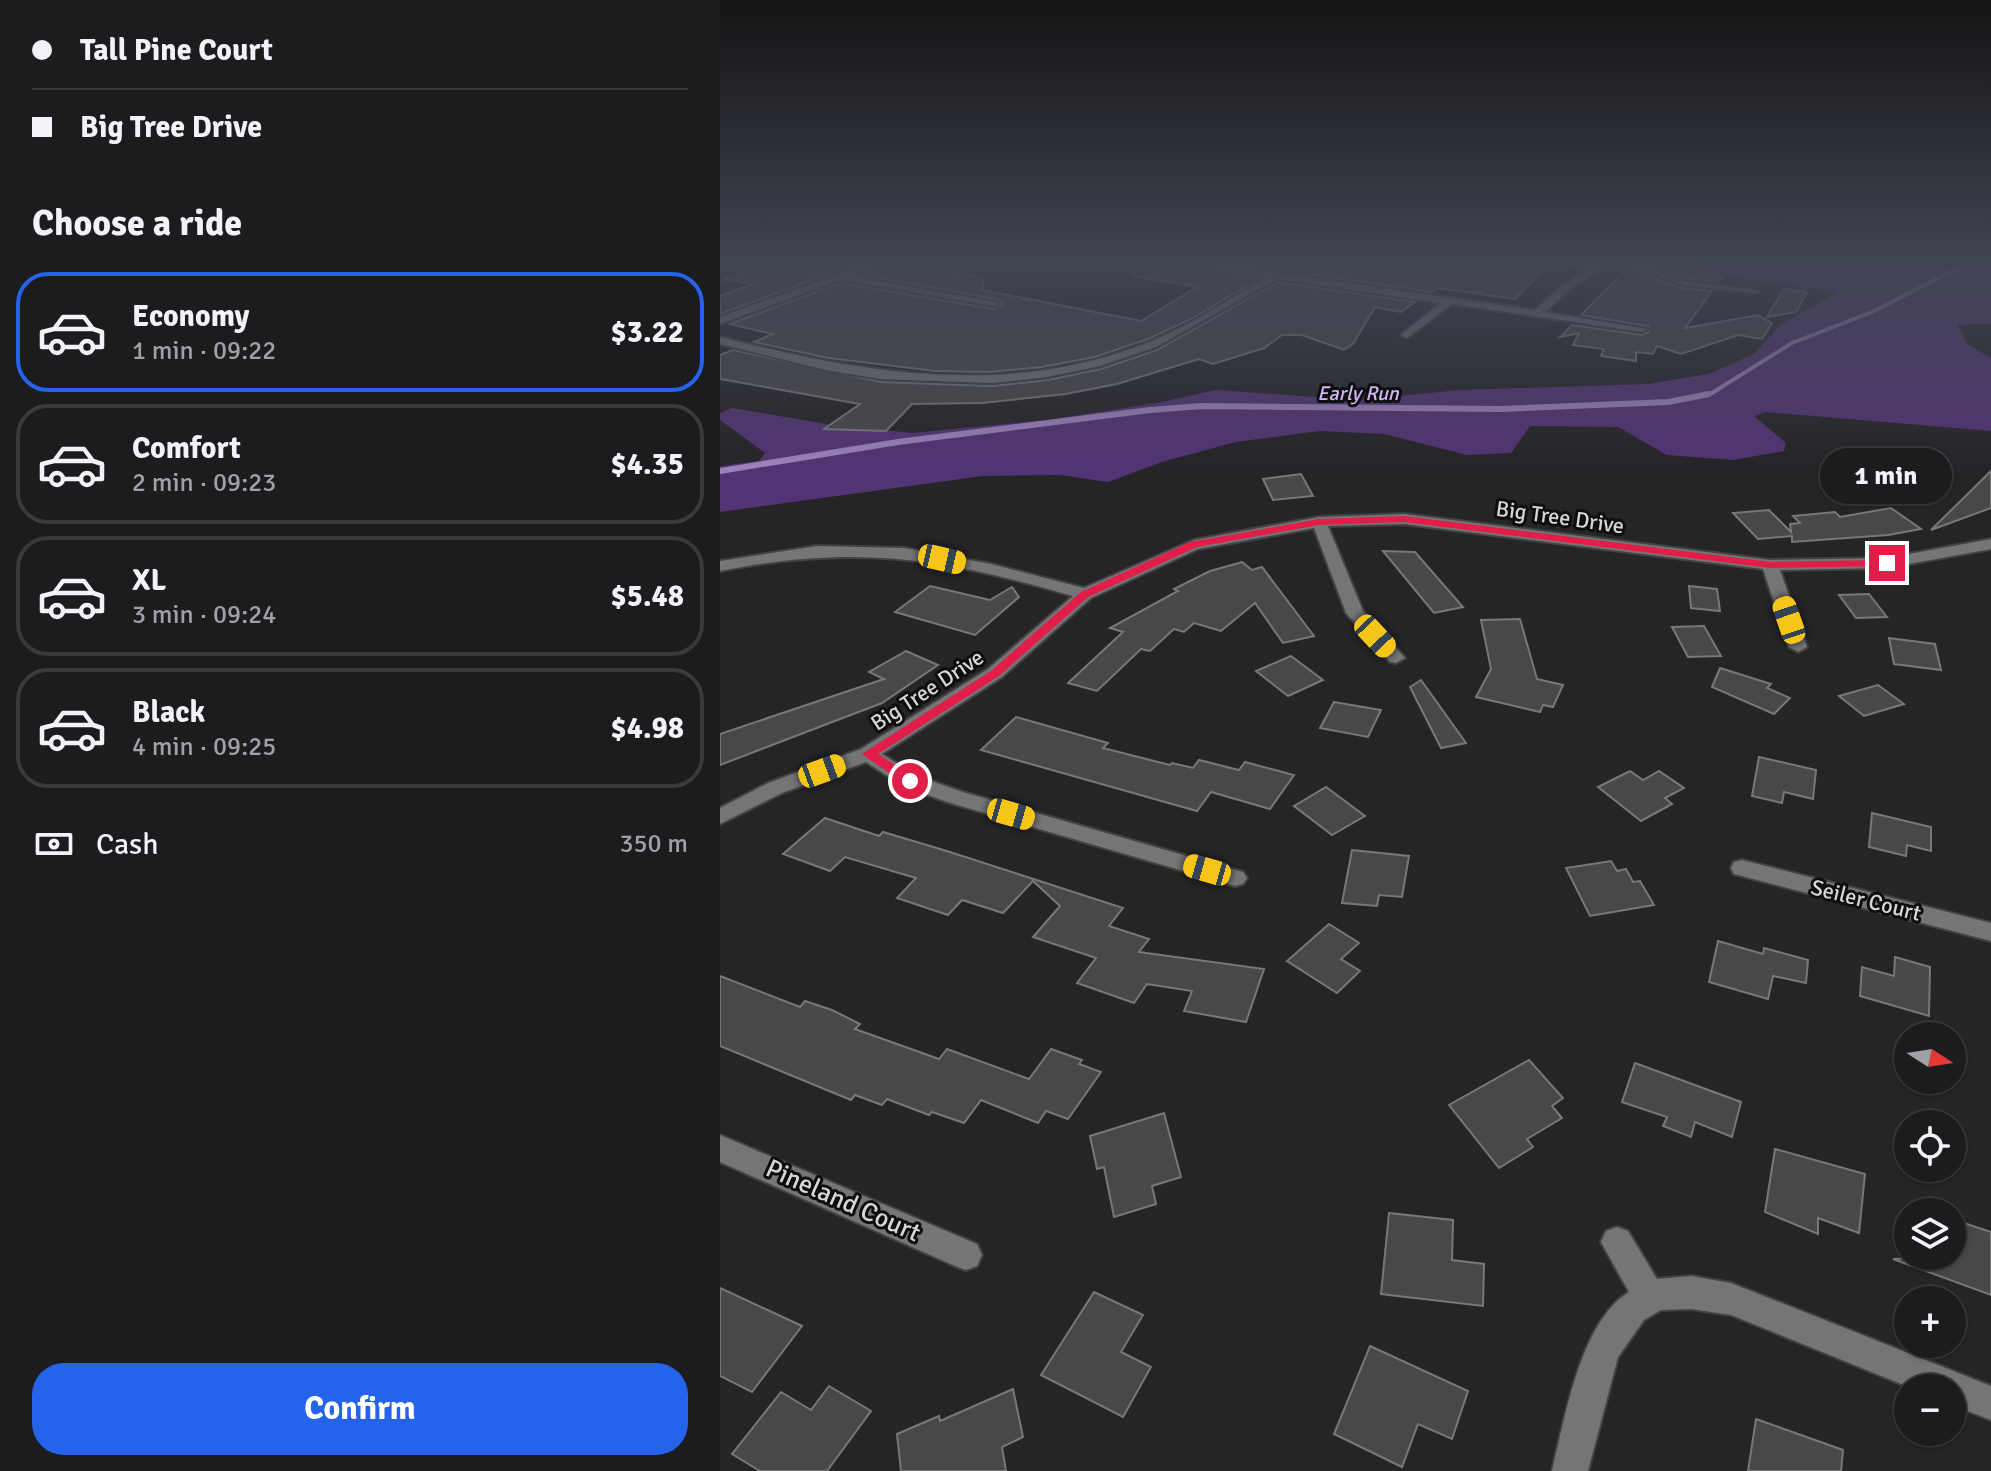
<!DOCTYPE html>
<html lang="en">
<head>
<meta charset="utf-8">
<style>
	:root { --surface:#1c1b1d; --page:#252426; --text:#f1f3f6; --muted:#a0a1a4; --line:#3a393b; --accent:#2563eb }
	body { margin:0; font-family:Signika,sans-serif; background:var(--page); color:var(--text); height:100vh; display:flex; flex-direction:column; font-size:30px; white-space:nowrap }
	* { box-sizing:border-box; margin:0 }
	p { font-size:26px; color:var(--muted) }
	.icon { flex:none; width:44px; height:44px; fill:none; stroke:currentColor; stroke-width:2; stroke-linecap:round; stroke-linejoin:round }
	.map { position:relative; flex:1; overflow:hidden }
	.drawer { display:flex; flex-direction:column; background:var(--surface); width:720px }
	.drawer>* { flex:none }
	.hud { display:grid; align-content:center; height:176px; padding:0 32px; background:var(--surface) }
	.needle { width:52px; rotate:102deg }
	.tools { position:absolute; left:1174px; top:1022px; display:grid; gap:16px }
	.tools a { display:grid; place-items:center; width:72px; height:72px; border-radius:50%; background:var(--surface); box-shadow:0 2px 6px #0004,0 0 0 2px var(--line); font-size:40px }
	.end { position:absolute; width:36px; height:36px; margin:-18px; border:10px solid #e11d48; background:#fff; box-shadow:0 0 0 4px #fff }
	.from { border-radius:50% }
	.bubble { position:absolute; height:56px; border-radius:28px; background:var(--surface); box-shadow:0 2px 6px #0004,0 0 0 2px var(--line); font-size:26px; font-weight:700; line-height:56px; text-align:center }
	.car { position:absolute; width:24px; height:48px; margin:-24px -12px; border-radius:10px; box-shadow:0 0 6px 2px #0007; background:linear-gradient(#f5c518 24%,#345 0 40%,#f5c518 0 76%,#345 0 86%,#f5c518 0) }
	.hud b { display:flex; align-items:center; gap:28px; height:76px; font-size:30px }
	.hud b+b { border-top:2px solid var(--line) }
	.hud i { width:20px; height:20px; background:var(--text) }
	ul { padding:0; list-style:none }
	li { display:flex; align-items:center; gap:24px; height:120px; margin:0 16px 12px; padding:0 16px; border:4px solid var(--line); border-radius:32px }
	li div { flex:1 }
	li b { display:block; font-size:30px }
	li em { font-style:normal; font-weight:700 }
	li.selected { border-color:var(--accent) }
	li>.icon { width:72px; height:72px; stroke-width:1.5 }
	h2 { padding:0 32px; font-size:36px; line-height:96px }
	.pay { display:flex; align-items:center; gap:20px; height:88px; padding:0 32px; font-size:30px }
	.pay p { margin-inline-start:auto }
	.button { display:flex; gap:16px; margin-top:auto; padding:16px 32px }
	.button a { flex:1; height:92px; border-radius:32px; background:var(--accent); color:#fff; font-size:32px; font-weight:700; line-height:92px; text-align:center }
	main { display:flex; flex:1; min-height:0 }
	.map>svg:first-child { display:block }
	.green { fill:#523373 }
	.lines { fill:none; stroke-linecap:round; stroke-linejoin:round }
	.stream-far1 { stroke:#9b81bb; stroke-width:4 }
	.stream { stroke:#9b81bb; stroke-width:6 }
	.building { fill:#484749; stroke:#78777a; stroke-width:2 }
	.lane-casing { stroke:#424244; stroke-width:4 }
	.street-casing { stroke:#424244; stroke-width:4 }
	.lane { fill:#757477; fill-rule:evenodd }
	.street { fill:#757477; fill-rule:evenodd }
	.route { fill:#e11d48 }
	.labels { text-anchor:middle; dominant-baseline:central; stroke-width:6; stroke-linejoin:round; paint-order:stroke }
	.far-water-label { font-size:20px; font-style:italic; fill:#d1b6f7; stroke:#0e0e0f }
	.street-label { font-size:22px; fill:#d7d6d8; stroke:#0e0e0f }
	.near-street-label { font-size:26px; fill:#d7d6d8; stroke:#0e0e0f }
</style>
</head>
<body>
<main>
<section class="drawer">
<div class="hud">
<b><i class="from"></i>Tall Pine Court</b>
<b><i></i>Big Tree Drive</b>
</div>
<h2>Choose a ride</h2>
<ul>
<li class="selected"><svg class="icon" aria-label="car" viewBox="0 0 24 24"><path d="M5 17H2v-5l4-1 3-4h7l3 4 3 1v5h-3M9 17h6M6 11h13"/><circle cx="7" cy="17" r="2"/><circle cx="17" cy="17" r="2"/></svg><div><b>Economy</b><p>1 min · 09:22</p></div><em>$3.22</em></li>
<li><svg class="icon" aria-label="car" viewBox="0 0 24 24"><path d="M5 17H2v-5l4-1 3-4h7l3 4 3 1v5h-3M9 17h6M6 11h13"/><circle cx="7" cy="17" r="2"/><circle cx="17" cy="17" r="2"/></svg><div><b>Comfort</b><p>2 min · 09:23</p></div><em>$4.35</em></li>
<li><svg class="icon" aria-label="car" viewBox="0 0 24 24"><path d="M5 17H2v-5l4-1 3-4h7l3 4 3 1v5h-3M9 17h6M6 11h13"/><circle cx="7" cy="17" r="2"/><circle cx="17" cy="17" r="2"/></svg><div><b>XL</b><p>3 min · 09:24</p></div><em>$5.48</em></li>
<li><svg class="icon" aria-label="car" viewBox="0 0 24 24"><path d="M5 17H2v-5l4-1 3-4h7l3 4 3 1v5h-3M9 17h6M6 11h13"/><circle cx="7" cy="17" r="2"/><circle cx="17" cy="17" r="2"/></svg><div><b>Black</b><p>4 min · 09:25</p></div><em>$4.98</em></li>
</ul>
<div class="pay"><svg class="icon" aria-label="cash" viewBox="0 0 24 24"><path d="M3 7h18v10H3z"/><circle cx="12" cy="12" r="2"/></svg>Cash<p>350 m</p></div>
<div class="button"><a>Confirm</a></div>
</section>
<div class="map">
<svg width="1271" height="1471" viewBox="0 0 1271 1471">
	<rect width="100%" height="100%" fill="#252427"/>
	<path class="green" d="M965 263H1271V324L1238 325 1247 344 1271 358V431L1046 412 1034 416 1066 443 1064 451 1013 460 947 455 898 427 810 426 791 453 747 455 664 434 599 431 516 442 445 461 388 482 340 475 263 476 0 512V466L39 461 45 453 0 420V413L12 408 106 424 192 433 327 420 437 403 496 390 640 400 739 390 927 384 988 374 1034 354 1060 325 1118 292 999 275Z"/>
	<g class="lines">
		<path class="stream-far1" d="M979 396 992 393 1072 343 1152 312 1248 263"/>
		<path class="stream" d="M0 471 178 442 430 410 482 406 782 409 948 402 989 394"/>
	</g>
	<g class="building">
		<path d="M94 263H138L0 314V296L33 284 3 279 50 264 79 269Z"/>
		<path d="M166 263 264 277 262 290 421 321 477 287 412 276 413 263H460L538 279 473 318 428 339 375 357 322 367 269 372 215 371 108 358 34 342 53 334 10 324 120 283 274 309 282 304 280 300 142 275Z"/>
		<path d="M513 263H577L649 272 665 263H791L823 270 795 299 718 288 711 292Z"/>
		<path d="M946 263H959L1002 277 998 282 965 278 931 267Z"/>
		<path d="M913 271 962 288 992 291 965 328 1038 315 1052 323 1042 339 1018 335 961 354 937 346 933 354 916 352V361L881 356 884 349 853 345 859 333 840 337 852 325 922 335 929 332 928 326 861 315 902 274Z"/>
		<path d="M558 282 695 302 681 312 655 307 633 344 624 350 582 335H562L544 348 493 364 479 359 397 384 346 394 262 403 192 404 166 431 104 429 140 404 0 379V355L13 350 161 382 272 386 328 380 381 369 437 350Z"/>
		<path d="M1064 289 1087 292 1076 312 1047 317Z"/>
		<path d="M1271 471V508L1211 530Z"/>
		<path d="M581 474 593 496 553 500 543 479Z"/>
		<path d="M1171 508 1201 529 1168 535 1072 542V536L1038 539 1013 513 1049 510 1071 532 1070 524 1080 523 1073 516 1115 512 1120 517Z"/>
		<path d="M663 551 695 552 743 607 714 613Z"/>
		<path d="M522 562 532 570 542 567 594 636 563 643 535 603 501 631 474 623 464 632 454 629 430 651 421 649 377 691 348 683 403 632 390 628 458 591 454 589 490 571Z"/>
		<path d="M210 586 270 600 292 587 299 597 255 635 175 612Z"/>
		<path d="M969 586 997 589 1000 611 971 608Z"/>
		<path d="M1149 594 1167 617 1136 618 1119 595Z"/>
		<path d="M800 619 817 679 843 685 833 707 823 705 820 712 756 697 771 669 761 620Z"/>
		<path d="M984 626 1001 656 968 657 952 627Z"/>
		<path d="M1169 638 1215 644 1221 670 1174 664Z"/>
		<path d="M186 651 218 665 162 703 0 765V734L164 679 149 672Z"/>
		<path d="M571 656 603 680 568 696 536 671Z"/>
		<path d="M1000 668 1051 684 1047 688 1070 698 1054 714 992 687Z"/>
		<path d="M701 680 746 743 721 748 690 687Z"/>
		<path d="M1158 685 1184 704 1144 716 1119 696Z"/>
		<path d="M614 702 661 710 648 737 600 728Z"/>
		<path d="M296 717 388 743 383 748 450 765 452 763 473 768 479 760 519 770 525 762 574 775 550 809 491 792 477 811 261 750Z"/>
		<path d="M1039 757 1096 770 1093 799 1064 792 1062 803 1032 796Z"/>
		<path d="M910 771 923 780 939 771 964 788 945 798 952 804 921 821 878 787Z"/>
		<path d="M606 787 645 816 612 835 574 806Z"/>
		<path d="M1152 813 1211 827V851L1187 845 1186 856 1149 847Z"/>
		<path d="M105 818 159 836 163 832 230 852 403 908 389 926 429 939 419 952 544 969 526 1022 464 1011 472 991 427 984 414 1003 357 983 376 958 313 937 340 906 313 881 283 913 242 900 228 915 177 898 196 878 125 857 110 871 63 854Z"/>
		<path d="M632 850 689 856 682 897 659 895 657 906 622 903Z"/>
		<path d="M891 861 897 871 906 869 913 882 920 881 934 905 870 916 846 868Z"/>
		<path d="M609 924 639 943 621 959 640 971 617 993 567 961Z"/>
		<path d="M998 941 1043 954 1044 948 1088 960 1086 983 1053 976 1048 999 989 982Z"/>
		<path d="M1175 957 1210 967 1209 1016 1140 996 1142 967 1174 976Z"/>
		<path d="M0 976 80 1007 85 1001 112 1010 140 1024 135 1029 219 1059 227 1049 309 1079 331 1049 362 1060 359 1064 381 1072 348 1119 326 1111 318 1123 261 1100 244 1123 212 1112 209 1115 167 1099 162 1105 135 1095 131 1100 0 1046Z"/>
		<path d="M809 1060 843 1098 832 1106 842 1118 807 1139 813 1147 779 1168 729 1105Z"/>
		<path d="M915 1063 1021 1102 1012 1137 975 1122 971 1137 943 1126 947 1117 902 1102Z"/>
		<path d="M444 1113 461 1177 432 1186 436 1204 394 1217 384 1167 377 1169 370 1136Z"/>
		<path d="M1055 1149 1145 1174 1139 1233 1098 1218V1234L1045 1212Z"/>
		<path d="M669 1213 733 1220 732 1260 764 1264 763 1306 661 1294Z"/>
		<path d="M1232 1219 1271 1232V1295L1173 1259 1232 1256Z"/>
		<path d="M0 1288 82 1326 32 1392 0 1376Z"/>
		<path d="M374 1292 423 1315 401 1352 431 1367 403 1417 321 1375Z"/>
		<path d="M650 1346 748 1391 732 1439 698 1424 682 1467 614 1434Z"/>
		<path d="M109 1386 151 1411 107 1471H40L12 1454 61 1392 91 1410Z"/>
		<path d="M293 1389 303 1437 282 1447 286 1471H181L177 1434 219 1416 220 1421Z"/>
		<path d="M1036 1419 1123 1450 1121 1471H1028Z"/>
	</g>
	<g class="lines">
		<g class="lane-casing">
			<path id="lane" d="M900 263H911L964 281 1040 291 1036 293 963 285Z"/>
		</g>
		<g class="street-casing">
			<g id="street">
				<path d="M148 263H163L131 276 279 303 274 306 120 280 0 324V317Z"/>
				<path d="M463 263H490L815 310 842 285 866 271 838 263 873 266 891 263 850 289 825 312 927 329 922 332 732 304 687 338 681 335 683 333 721 303 557 279 436 347 380 366 327 377 272 383 161 379 106 370 0 344V337C142 373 288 399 429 342 470 326 508 300 546 277Z"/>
				<path d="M684 514 1050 560 1167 558 1271 539V549L1167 568 1060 570 1087 647 1078 652 1069 647 1043 569 684 524 608 526 643 611 685 658 676 663 670 662 626 613 594 528 478 549 371 598 282 677 162 754 197 776 243 792 523 872 527 878 523 884 515 886 227 802 183 786 146 762 62 793 0 824V808L48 783 141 749 268 669 353 596C222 558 136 544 0 571V561L97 546 184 548 271 564 364 588 474 540 599 517Z"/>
				<path d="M1022 860 1271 923V941L1014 874 1011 868 1014 862Z"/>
				<path d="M0 1135 257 1244 262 1255 257 1266 246 1270 235 1266 0 1162Z"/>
				<path d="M897 1227 908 1231 937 1279 971 1276 1011 1283 1271 1386V1420L1232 1405V1388H1191L1011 1315 971 1309 941 1310 924 1320 898 1357 868 1471H832C845 1419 860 1322 909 1292L881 1242 886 1231Z"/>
			</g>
		</g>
		<use href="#lane" class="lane"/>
		<use href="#street" class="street"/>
	</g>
	<linearGradient id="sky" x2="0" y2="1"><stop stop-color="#141415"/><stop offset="0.56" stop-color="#404552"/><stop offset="1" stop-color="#404552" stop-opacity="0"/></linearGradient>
	<rect width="1271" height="469" fill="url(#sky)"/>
	<path class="route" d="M684 516 1050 562 1167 560 1172 563 1167 566 1050 568 684 522 599 525 477 547 368 597 279 676 158 754 195 778V784H185L142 754 271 671 361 592 470 542 599 519Z"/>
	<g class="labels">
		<g class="far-water-label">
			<text x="638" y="393">Early Run</text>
		</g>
		<g class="street-label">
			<text transform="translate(840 517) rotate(8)">Big Tree Drive</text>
			<text transform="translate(207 690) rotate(-33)">Big Tree Drive</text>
			<text transform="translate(1146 900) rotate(14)">Seiler Court</text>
		</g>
		<g class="near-street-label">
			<text transform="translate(123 1201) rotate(24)">Pineland Court</text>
		</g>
	</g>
</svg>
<div class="tools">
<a><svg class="needle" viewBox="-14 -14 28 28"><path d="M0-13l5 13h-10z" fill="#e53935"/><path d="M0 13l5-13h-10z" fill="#a0a1a4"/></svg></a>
<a><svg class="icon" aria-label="locate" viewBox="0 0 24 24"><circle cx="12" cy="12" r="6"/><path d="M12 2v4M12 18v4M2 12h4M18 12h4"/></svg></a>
<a><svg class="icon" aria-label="layers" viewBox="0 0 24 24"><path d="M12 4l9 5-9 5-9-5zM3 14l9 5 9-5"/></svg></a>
<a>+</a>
<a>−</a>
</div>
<i class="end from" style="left:190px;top:781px"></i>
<i class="end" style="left:1167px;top:563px"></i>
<div class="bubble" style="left:1100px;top:448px;width:132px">1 min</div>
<i class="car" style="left:222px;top:559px;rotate:103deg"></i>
<i class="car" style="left:1069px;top:620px;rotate:341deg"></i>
<i class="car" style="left:655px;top:636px;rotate:137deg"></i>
<i class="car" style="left:102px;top:771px;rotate:70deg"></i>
<i class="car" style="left:291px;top:814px;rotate:106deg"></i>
<i class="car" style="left:487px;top:870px;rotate:286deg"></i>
</div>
</main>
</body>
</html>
